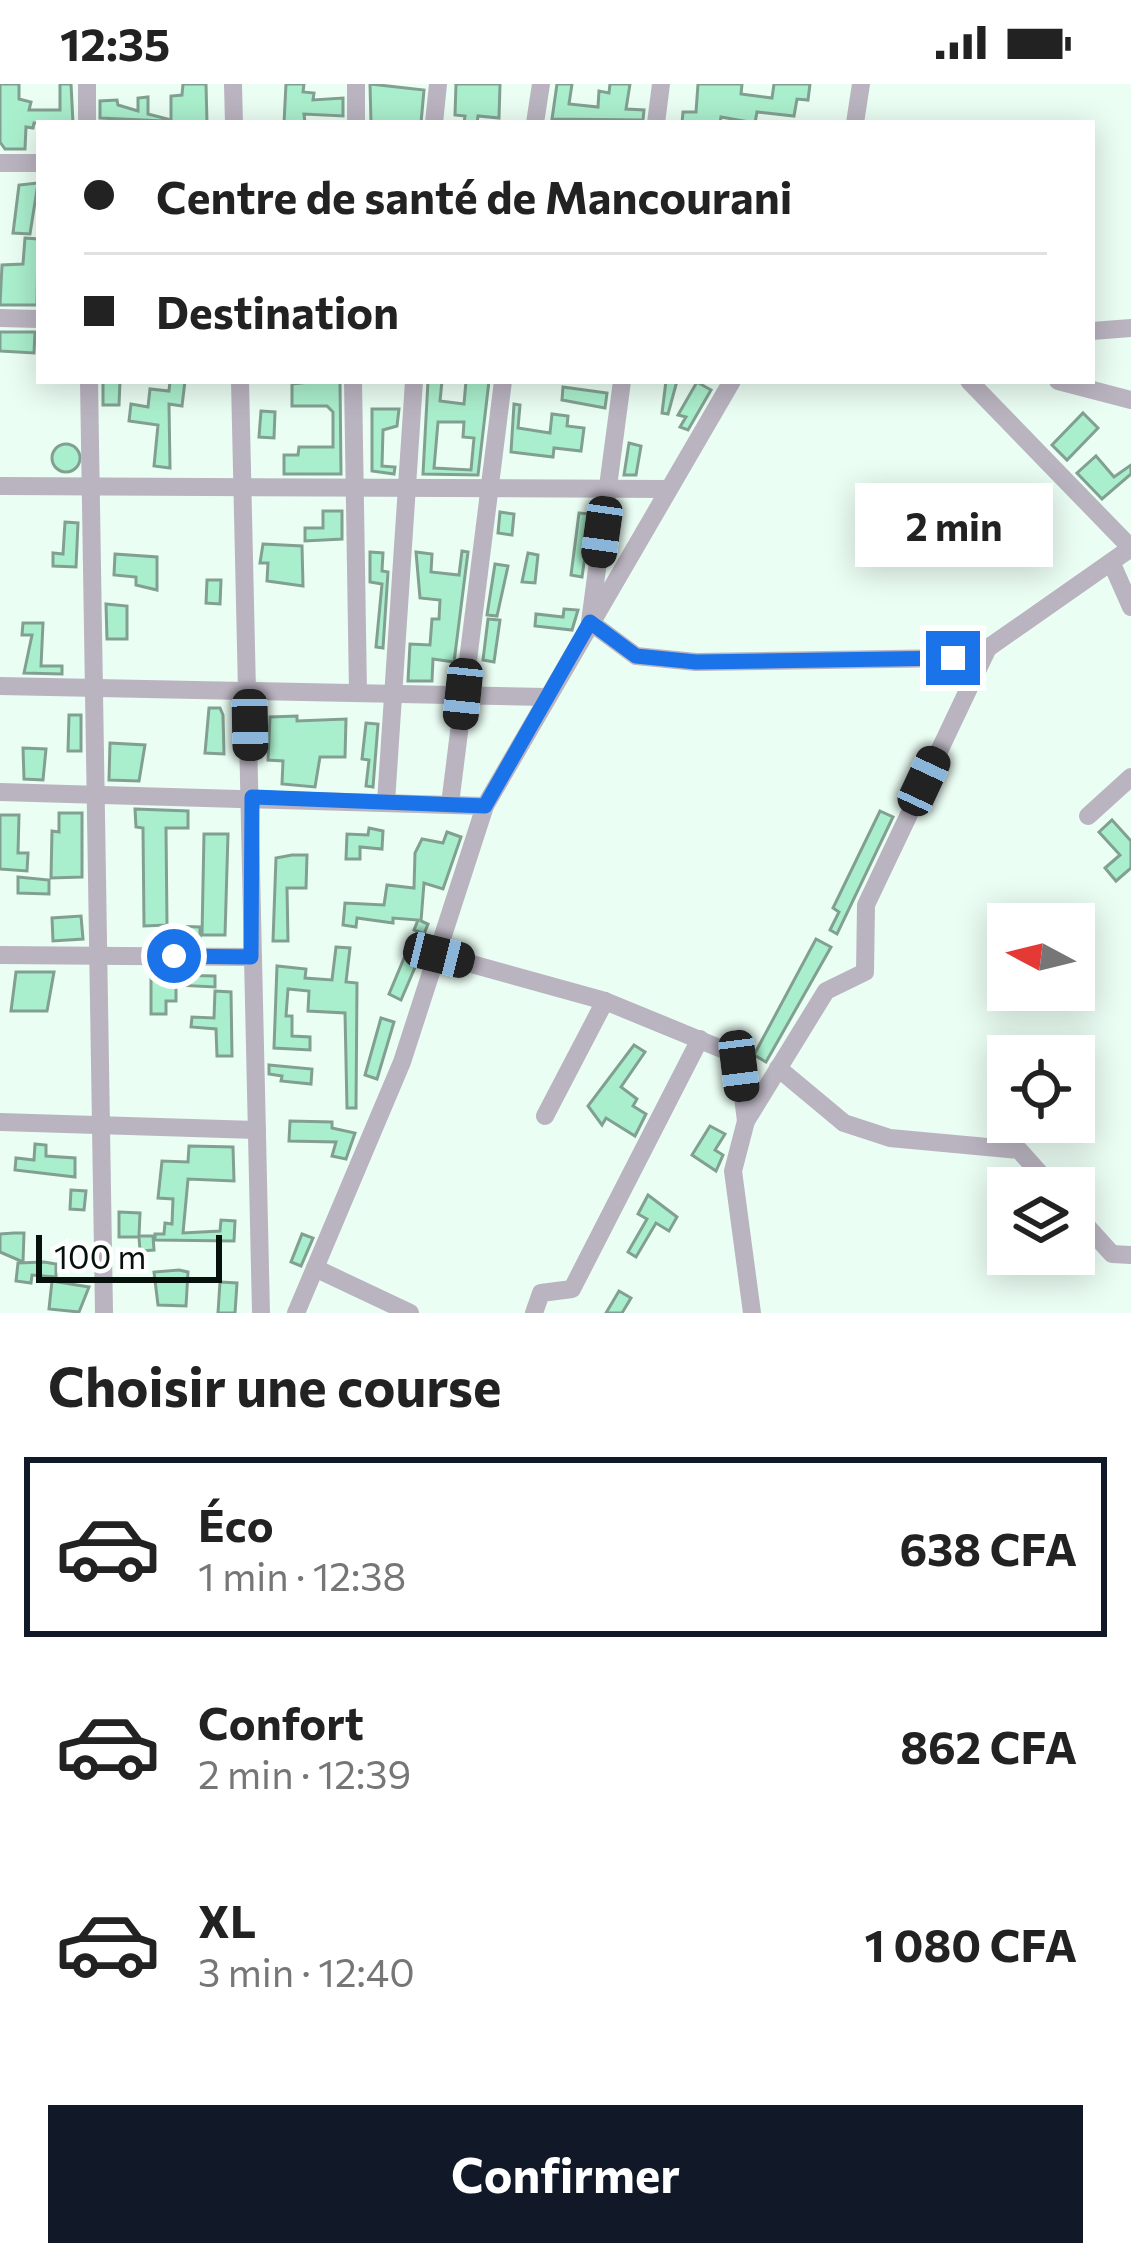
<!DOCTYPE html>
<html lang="fr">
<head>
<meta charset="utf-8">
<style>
	:root { --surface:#fff; --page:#f6f6f6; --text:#222; --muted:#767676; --line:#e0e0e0; --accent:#111827 }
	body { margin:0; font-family:Commissioner,sans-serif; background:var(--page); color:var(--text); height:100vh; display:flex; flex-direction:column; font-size:45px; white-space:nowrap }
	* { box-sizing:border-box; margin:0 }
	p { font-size:39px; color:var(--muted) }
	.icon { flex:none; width:66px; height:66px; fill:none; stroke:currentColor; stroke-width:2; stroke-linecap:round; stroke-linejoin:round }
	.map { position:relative; height:1229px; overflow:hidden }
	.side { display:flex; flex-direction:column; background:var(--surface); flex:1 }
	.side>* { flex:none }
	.top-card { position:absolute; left:36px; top:36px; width:1059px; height:264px; border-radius:0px; box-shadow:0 6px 30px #0003; display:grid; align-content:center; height:264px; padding:0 48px; background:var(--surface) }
	.needle { width:78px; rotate:277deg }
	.fabs { position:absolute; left:987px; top:819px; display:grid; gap:24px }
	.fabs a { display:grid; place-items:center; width:108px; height:108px; border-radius:0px; background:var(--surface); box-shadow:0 6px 30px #0003; font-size:60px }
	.scale { position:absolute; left:36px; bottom:30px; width:186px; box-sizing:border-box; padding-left:12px; border:6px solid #06110c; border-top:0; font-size:33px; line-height:42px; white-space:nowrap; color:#06110c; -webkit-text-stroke:9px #fff; paint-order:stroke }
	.end { position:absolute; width:54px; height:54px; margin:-27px; border:15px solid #1a73e8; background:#fff; box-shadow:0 0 0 6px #fff }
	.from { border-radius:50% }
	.bubble { position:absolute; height:84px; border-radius:0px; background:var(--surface); box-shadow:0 6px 30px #0003; font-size:39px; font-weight:700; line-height:84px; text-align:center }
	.car { position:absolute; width:36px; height:72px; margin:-36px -18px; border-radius:15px; box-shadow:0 0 9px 3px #0007; background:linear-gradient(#222 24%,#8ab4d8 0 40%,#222 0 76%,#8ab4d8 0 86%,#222 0) }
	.top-card b { display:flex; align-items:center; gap:42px; height:114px; font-size:45px }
	.top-card b+b { border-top:3px solid var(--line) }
	.top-card i { width:30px; height:30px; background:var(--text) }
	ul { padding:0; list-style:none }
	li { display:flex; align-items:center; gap:36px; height:180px; margin:0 24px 18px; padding:0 24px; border:6px solid transparent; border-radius:0px }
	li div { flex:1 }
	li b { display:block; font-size:45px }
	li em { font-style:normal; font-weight:700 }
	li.on { border-color:var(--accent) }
	li>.icon { width:108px; height:108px; stroke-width:1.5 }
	h2 { padding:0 48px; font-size:54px; line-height:144px }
	.button { display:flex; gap:24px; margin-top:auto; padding:24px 48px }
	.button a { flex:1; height:138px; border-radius:0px; background:var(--accent); color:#fff; font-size:48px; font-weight:700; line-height:138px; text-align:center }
	.status { display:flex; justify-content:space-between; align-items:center; height:84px; padding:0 60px; background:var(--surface); direction:ltr }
	.status svg { height:33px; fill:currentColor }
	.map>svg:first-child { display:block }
	.building { fill:#aaefcd; stroke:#82a091; stroke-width:3; fill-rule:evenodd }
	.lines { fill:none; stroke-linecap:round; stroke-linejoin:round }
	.minor { stroke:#bab4c0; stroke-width:18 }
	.route { stroke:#1a73e8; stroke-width:15 }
</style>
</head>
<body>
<div class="status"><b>12:35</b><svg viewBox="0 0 49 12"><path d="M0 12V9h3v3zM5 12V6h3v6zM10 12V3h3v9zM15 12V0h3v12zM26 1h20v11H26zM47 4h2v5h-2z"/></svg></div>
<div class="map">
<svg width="1131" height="1229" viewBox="0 0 1131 1229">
	<rect width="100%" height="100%" fill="#ebfef4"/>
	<g class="building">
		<path d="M0 0H19V15L31 18 29 26H60V0H71L73 39H34L33 44 26 43 25 65H5L0 58Z"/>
		<path d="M183 0H206L207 39 100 34V17L117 16 118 21 138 27V14L148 13V30L171 36V12L182 11Z"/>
		<path d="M286 0H304L303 8 314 9 313 16 343 14V32L304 30 305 39H284Z"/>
		<path d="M370 0 424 6 421 39H371Z"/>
		<path d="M456 0H500L499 34 478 32 477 39H464L465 32 455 31Z"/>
		<path d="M557 0H572L569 20 598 23 599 7 609 9 610 0H630L626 25 644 26 643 36 552 35Z"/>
		<path d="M698 0H742L741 10 772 14 774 0H810L808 16 797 15 794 32 757 28 755 39 721 33 720 39H682L683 28H696Z"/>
		<path d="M38 99 30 150 13 149 19 101Z"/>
		<path d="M25 154 38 155 37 221H0L2 181 23 180Z"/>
		<path d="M0 248H35L34 269 0 267Z"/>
		<path d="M103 297H120L119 321H103Z"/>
		<path d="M170 297H185L182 322 169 320 170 384 154 382 158 341 129 337 131 320 148 323 150 305 169 307Z"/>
		<path d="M318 297H340L341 390H284V371H298L299 363H333V328L327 322H292V300Z"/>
		<path d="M428 297H442L440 317 464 320 466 297H489L478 391 423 390ZM438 338H464L463 353 474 354 471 386 434 384Z"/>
		<path d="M666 297H677L668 330 662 329Z"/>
		<path d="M697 298 711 306 688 346 680 343 686 333 678 331Z"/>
		<path d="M563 303 607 309 605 324 562 316Z"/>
		<path d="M514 320 520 321 518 344 550 349 552 330 568 332 567 342 584 344 581 367 554 364 553 373 511 368Z"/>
		<path d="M372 325H399L397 342 383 346 382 382 395 383 394 390 372 387Z"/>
		<path d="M261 327 275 328 274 354 259 353Z"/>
		<path d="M1083 329 1098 344 1067 376 1052 361Z"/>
		<path d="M629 359 641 362 636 391H624Z"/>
		<circle cx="66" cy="374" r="14"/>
		<path d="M1096 372 1114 393 1131 381V390L1102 415 1077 389Z"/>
		<path d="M323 427H342V455L305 457V444H323Z"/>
		<path d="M500 428 514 430 512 451 498 449Z"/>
		<path d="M579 429 591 430 582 493 571 491Z"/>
		<path d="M65 438 78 439 76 483 53 482V469L63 470Z"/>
		<path d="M263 460 302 462 303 502 267 497 268 479H260Z"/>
		<path d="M462 467 468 468 454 578 433 575 432 597H408L410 560 430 561 432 535H439L440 516 420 514 416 468 432 470 431 488 459 491Z"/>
		<path d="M370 468 383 469 382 487 388 488 383 564 376 563 382 500 370 498Z"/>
		<path d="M528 469 538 471 535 499 522 498Z"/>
		<path d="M115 470 157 473V506L136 501V493L114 491Z"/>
		<path d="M495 480 508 482 497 532 487 531Z"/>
		<path d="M207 496H221L220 520 206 519Z"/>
		<path d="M106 520 127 522V555H107Z"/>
		<path d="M564 525 578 526 572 546 535 542 536 530 563 533Z"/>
		<path d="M488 535 500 536 494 578 483 576Z"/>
		<path d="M23 539H43L41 582H62V590L24 589 32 551H22Z"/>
		<path d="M209 624H220L223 631 224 670 205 669Z"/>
		<path d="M69 631H81V667H68Z"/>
		<path d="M297 632V637L346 635 345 673H320L315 703 282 700 283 677 268 676 270 633Z"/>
		<path d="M366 639 378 640 373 703 366 702 369 676 362 675Z"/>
		<path d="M110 659 145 661 139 697 109 696Z"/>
		<path d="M23 664 46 665 43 696 24 695Z"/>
		<path d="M135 725 188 727V744H166L167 841 144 842 143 744 136 743Z"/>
		<path d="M880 727 893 733 837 850 830 846 839 828 833 824Z"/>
		<path d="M59 729H82V793L51 794 52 747 59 748Z"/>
		<path d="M0 731H19L18 769H28L27 787 0 785Z"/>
		<path d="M1112 736 1131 757V784L1116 797 1105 784 1120 771 1099 748Z"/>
		<path d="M369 744 383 747 382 765 360 763V775H346L347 750 368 751Z"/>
		<path d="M447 748 461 753 443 805 424 799 421 837 428 840 424 850 414 846 418 836 393 834V839L357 834 356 843 343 841 345 819 384 821 387 801 414 804 415 769 422 755 443 759Z"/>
		<path d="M204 750H228L225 851H202Z"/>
		<path d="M292 771H307L306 804H287L288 857H273L276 774Z"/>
		<path d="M18 793 49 796V810L18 809Z"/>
		<path d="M81 832 83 855 53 857 52 834Z"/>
		<path d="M169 842 200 843V858H169Z"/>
		<path d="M816 855 831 863 766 978 754 971Z"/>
		<path d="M336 863 350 864 346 898 357 899 356 1024H347L345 929 308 927 309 907 288 905 286 932H292V952L310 953V966L274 964 277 882 306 885 305 894 332 896Z"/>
		<path d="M405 872 416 881 401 916 389 910Z"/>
		<path d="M16 888H54L47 927H11Z"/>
		<path d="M167 891 215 892V903L176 901V917H166V930H151V893Z"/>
		<path d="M215 907 231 908 232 972H217L216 945 191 943 192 933 214 934Z"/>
		<path d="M381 934 394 938 377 995 365 991Z"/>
		<path d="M634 961 645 968 621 1003 637 1015 633 1022 646 1030 635 1052 606 1034 602 1041 588 1022Z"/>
		<path d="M269 981 312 985 311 1000 281 997 282 992 269 990Z"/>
		<path d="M290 1037 332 1038V1044L355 1049 346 1075 332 1072 336 1058 289 1057Z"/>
		<path d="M710 1042 725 1050 715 1066 723 1071 716 1087 692 1071Z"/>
		<path d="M35 1060 46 1061V1072L75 1074V1093L15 1086 16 1074 34 1076Z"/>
		<path d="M189 1062 233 1063 234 1097 188 1095 183 1149 220 1147 221 1136 235 1137 234 1157 155 1156V1150H164L165 1139 172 1140 173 1115 158 1114 162 1077 188 1078Z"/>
		<path d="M71 1106 86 1107 84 1126 70 1125Z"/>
		<path d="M648 1111 677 1133 669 1147 656 1139 636 1173 628 1168 647 1135 638 1130Z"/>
		<path d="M119 1128 140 1129 139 1152H153L154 1166 140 1167 139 1153H119Z"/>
		<path d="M14 1149H24L23 1178 0 1168V1150Z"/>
		<path d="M302 1150 313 1154 301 1182 291 1178Z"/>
		<path d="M44 1178 56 1180V1193L32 1191 31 1199 16 1197 18 1179Z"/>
		<path d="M179 1186 188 1188 186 1222 158 1221 154 1188Z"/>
		<path d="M52 1197 89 1203 79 1228 49 1225Z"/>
		<path d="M220 1198 237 1199 235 1229H218Z"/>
		<path d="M619 1207 631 1214 622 1229H606Z"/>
	</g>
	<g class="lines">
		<g class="minor">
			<path d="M233 0 234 39"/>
			<path d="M87 39V0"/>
			<path d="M356 39V0"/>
			<path d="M434 39 438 0"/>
			<path d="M535 39 541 0"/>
			<path d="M656 39 661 0"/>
			<path d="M855 39 861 0"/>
			<path d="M0 79H39"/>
			<path d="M0 234 39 235"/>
			<path d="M1092 247 1131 244"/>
			<path d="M89 297 104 1229"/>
			<path d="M240 297 261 1229"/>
			<path d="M353 297 358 608"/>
			<path d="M622 297 590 538 636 572 696 578 953 574 988 564 1131 464"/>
			<path d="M969 297 1131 464"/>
			<path d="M1058 297 1131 316"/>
			<path d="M0 402 669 405"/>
			<path d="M1112 480 1131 523"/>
			<path d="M0 602 547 613"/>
			<path d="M0 708 485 722"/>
			<path d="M386 718 414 297"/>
			<path d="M450 720 503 297"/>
			<path d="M1088 732 1131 693"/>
			<path d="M0 871 251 873"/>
			<path d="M439 871 605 917 729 968 739 982 746 1037 826 907 865 888 866 821 988 564"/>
			<path d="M778 984 844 1039 890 1054 1019 1066 1053 1104"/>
			<path d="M545 1032 605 917"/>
			<path d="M746 1037 733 1087 752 1229"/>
			<path d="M0 1038 257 1046"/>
			<path d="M1074 1128 1112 1170 1131 1171"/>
			<path d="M315 1184 410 1229"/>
			<path d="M296 1229 402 978 485 722 732 297"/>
			<path d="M534 1229 541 1209 572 1205 700 955"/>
		</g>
	</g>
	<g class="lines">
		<path class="route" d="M174 872 251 873 252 713 485 722 590 538 636 572 696 578 953 574"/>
	</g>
</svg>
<div class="fabs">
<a><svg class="needle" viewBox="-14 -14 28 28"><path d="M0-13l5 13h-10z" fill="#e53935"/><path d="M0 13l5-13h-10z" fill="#767676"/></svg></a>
<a><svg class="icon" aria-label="locate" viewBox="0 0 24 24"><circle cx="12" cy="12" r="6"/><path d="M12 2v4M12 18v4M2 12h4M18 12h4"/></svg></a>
<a><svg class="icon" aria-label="layers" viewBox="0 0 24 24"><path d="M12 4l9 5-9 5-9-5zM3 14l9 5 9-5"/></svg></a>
</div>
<div class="scale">100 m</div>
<i class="end from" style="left:174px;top:872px"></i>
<i class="end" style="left:953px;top:574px"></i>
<div class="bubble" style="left:855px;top:399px;width:198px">2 min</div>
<i class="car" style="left:602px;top:448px;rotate:188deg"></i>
<i class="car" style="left:463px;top:610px;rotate:186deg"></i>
<i class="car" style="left:250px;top:641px;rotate:179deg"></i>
<i class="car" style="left:924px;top:697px;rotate:25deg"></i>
<i class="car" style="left:439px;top:871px;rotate:104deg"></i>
<i class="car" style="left:739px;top:982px;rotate:173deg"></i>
<div class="top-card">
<b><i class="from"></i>Centre de santé de Mancourani</b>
<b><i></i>Destination</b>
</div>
</div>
<section class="side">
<h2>Choisir une course</h2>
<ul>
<li class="on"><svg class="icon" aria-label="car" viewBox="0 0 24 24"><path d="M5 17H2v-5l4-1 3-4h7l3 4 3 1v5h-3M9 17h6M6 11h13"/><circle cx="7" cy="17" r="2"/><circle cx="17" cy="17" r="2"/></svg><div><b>Éco</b><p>1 min · 12:38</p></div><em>638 CFA</em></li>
<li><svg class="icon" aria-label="car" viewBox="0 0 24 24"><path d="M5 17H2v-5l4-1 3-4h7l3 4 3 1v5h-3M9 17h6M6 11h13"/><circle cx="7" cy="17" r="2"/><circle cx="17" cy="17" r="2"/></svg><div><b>Confort</b><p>2 min · 12:39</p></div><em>862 CFA</em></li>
<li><svg class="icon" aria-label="car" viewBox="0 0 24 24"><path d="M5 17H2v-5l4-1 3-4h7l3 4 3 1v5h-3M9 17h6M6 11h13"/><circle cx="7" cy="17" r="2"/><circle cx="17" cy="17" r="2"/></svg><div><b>XL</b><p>3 min · 12:40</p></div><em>1 080 CFA</em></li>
</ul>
<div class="button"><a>Confirmer</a></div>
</section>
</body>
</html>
